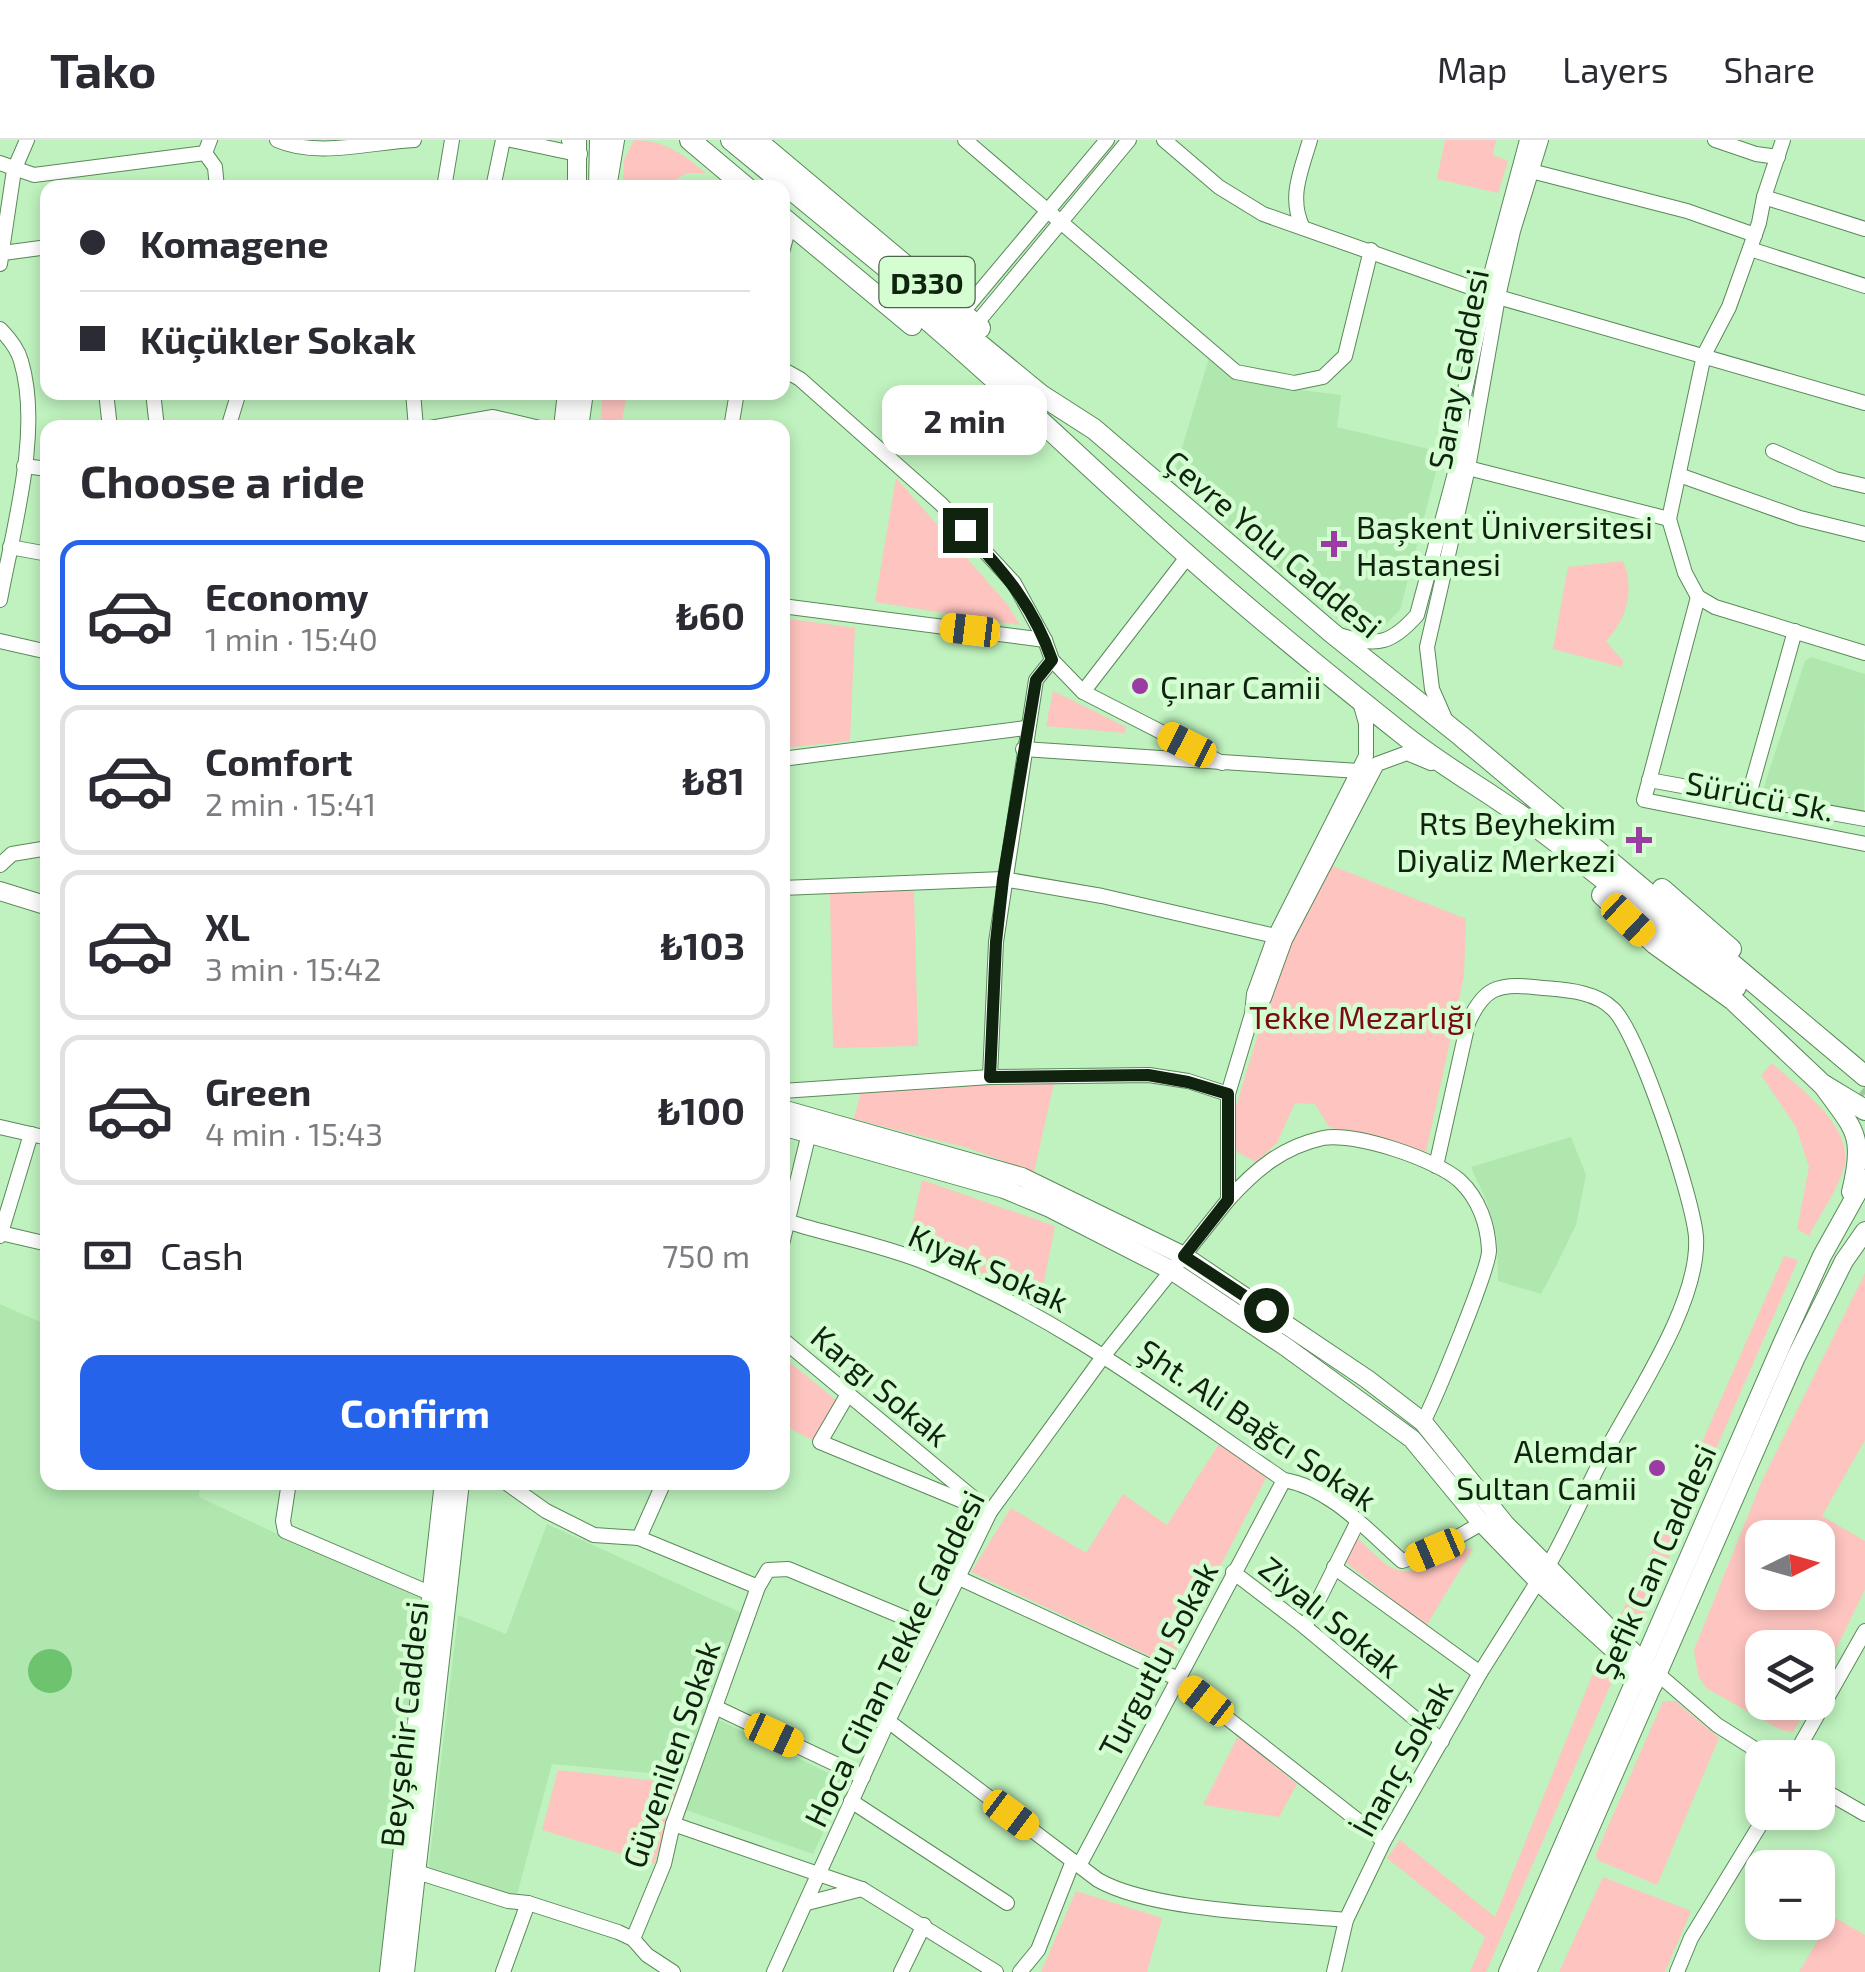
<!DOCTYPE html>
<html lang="en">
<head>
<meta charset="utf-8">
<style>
	:root { --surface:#fff; --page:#f7f7f7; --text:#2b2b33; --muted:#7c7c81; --line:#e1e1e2; --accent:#2563eb }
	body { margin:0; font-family:"Exo 2",sans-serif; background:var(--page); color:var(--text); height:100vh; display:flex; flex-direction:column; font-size:38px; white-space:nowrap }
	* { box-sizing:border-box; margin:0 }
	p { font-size:32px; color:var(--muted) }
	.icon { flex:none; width:55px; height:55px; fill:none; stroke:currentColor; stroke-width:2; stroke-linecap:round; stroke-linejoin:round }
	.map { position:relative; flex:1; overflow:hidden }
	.side { position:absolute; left:40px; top:280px; width:750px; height:1070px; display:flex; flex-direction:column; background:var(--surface); border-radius:20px; box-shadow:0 5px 15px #0003 }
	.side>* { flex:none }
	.hud { position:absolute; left:40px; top:40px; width:750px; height:220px; border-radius:20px; box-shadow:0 5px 15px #0003; display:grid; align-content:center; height:220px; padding:0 40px; background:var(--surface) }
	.needle { width:65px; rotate:85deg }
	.buttons { position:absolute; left:1745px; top:1380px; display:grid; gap:20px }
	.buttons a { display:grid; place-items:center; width:90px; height:90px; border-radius:20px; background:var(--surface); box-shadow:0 5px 15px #0003; font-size:50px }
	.end { position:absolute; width:45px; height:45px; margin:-22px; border:12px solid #0f230f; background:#fff; box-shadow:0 0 0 5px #fff }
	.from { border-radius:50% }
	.bubble { position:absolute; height:70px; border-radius:20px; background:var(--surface); box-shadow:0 5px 15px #0003; font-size:32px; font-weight:700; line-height:70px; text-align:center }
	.car { position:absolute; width:30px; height:60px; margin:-30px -15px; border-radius:12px; box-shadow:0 0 8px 2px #0007; background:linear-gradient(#f5c518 24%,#345 0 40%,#f5c518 0 76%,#345 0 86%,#f5c518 0) }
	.hud b { display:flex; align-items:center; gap:35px; height:95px; font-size:38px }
	.hud b+b { border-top:2px solid var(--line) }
	.hud i { width:25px; height:25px; background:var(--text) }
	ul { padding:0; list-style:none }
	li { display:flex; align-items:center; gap:30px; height:150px; margin:0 20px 15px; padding:0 20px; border:5px solid var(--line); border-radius:20px }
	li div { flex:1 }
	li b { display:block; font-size:38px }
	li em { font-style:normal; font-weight:700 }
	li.selected { border-color:var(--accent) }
	li>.icon { width:90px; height:90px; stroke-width:1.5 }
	h2 { padding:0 40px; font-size:45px; line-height:120px }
	.pay { display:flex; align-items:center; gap:25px; height:110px; padding:0 40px; font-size:38px }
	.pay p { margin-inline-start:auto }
	.primary-button { display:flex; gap:20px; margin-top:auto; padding:20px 40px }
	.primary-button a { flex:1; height:115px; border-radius:20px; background:var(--accent); color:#fff; font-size:40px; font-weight:700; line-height:115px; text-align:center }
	header { display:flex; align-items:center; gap:60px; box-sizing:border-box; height:140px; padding:0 50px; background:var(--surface); border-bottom:2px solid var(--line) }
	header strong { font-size:48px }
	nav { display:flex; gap:55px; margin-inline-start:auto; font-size:35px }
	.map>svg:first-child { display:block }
	.built { fill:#afe7ae }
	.green { fill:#fec4bf; fill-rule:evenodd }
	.water { fill:#6ec36f }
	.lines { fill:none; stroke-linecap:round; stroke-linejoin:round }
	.highway-tunnel { stroke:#9cc99b; stroke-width:20; stroke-dasharray:20 10; stroke-linecap:butt }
	.minor-casing { stroke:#5a895a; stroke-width:16 }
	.major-casing { stroke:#5a895a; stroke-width:20 }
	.highway-casing { stroke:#5a895a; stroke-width:22 }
	.minor { stroke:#fff; stroke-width:14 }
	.major { stroke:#fff; stroke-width:18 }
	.highway { stroke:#fff; stroke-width:20 }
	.route { stroke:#0f230f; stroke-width:12 }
	.poi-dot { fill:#9b3ca4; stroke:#d4fdd2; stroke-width:4 }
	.labels { text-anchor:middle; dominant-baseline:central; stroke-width:9; stroke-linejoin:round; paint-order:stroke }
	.shield { fill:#d4fdd2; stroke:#4a644a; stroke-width:2.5 }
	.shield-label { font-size:30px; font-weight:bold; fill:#0f230f }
	.street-label { font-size:32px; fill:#0f230f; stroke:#d4fdd2 }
	.poi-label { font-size:32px; fill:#0f230f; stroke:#d4fdd2; text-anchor:start }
	.park-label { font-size:32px; fill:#780b16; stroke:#d4fdd2 }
</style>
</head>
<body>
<header>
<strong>Tako</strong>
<nav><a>Map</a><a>Layers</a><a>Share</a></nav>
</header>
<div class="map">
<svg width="1865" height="1832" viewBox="0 0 1865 1832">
	<rect width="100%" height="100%" fill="#bff2be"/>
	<g class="built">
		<path d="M1209 218 1247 238 1284 248 1341 255 1337 287 1441 312 1400 470 1381 489 1365 492 1339 480 1173 338Z"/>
		<path d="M1811 517 1865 534 1864 672 1762 653 1805 521Z"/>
		<path d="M1571 997 1586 1035 1576 1085 1557 1124 1541 1154 1498 1141 1497 1099 1487 1062 1471 1027Z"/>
		<path d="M0 1164 47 1185 48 1342 200 1343 199 1357 324 1416 421 1453 380 1832H0Z"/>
		<path d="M547 1384 746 1475 684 1636 552 1624 514 1766 428 1733 458 1475 506 1494Z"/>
		<path d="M717 1579 847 1642 813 1714 686 1670Z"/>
	</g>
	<g class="green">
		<path d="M634 0C664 0 683 14 706 33H687L663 47H623L624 20Z"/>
		<path d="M1445 0H1496L1493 15 1508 21 1498 53 1437 39Z"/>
		<path d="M603 253H627L621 287H600Z"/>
		<path d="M896 338 1008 465 1020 485 875 462Z"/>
		<path d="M1623 421C1635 450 1627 479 1606 501L1623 521 1622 527 1553 509 1568 427Z"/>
		<path d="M783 478 855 488 850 601 783 608Z"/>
		<path d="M1053 551 1126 587 1125 593 1046 586Z"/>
		<path d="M1330 725 1466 779 1464 836 1426 1012 1329 987 1315 964 1295 963 1277 1003 1256 1022 1237 1012 1232 979 1279 826Z"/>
		<path d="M914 750 918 906 833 908 830 754Z"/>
		<path d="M1772 923C1799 948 1858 988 1843 1031 1835 1053 1820 1075 1809 1096L1797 1089 1809 1027 1796 987 1761 935Z"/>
		<path d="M1054 943 1034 1032 968 1008 854 979 862 948Z"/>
		<path d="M922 1040 1055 1086 1041 1157 908 1103Z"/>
		<path d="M1784 1116 1798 1120 1639 1486 1618 1480 1681 1350Z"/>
		<path d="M1865 1133V1300L1822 1376 1865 1401V1449L1818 1547V1508H1762V1562L1810 1563 1793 1592 1781 1590 1706 1548 1698 1535 1694 1510 1761 1343ZM1762 1398H1818V1452H1762Z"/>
		<path d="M782 1216 836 1260 816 1302 783 1285Z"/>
		<path d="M1219 1304 1267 1336 1169 1525 971 1432 1011 1368 1086 1413 1123 1354 1167 1385Z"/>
		<path d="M1357 1397C1390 1430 1399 1443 1444 1418 1454 1412 1461 1407 1473 1409L1426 1486 1344 1421Z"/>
		<path d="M1600 1516 1617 1530 1486 1832H1470L1485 1797 1387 1718 1400 1700 1495 1777Z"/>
		<path d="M1663 1561H1675L1719 1598 1657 1745 1597 1720 1596 1714Z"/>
		<path d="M1238 1596 1297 1644 1279 1677 1203 1665Z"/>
		<path d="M558 1630 683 1644 654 1724 542 1690Z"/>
		<path d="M1603 1737 1691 1771 1665 1832H1559Z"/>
		<path d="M1076 1751 1162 1778 1147 1832H1041Z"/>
		<path d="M1832 1776 1865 1795V1832H1799Z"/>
	</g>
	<circle class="water" cx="50" cy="1531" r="22"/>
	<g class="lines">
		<path class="highway-tunnel" d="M1861 951 1865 954"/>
		<g class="minor-casing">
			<g id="minor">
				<path d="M277 0C317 18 371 2 414 0"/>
				<path d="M511 0 577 14"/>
				<path d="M965 0 1236 232 1294 243 1323 237 1345 216 1371 110"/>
				<path d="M1164 0 1219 47 1263 74 1498 157 1865 263"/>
				<path d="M1715 0 1756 14 1778 17"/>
				<path d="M1783 0 1764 57 1759 83 1729 167 1704 215 1669 379 1685 433 1698 457 1715 467 1865 513"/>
				<path d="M205 13 215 27 217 48"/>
				<path d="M0 23 34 35 205 13 210 0"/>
				<path d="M1531 31 1687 71 1755 95"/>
				<path d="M494 43 503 0"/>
				<path d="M444 48 452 0"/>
				<path d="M1764 57 1865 89"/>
				<path d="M1303 88C1288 58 1301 31 1310 0"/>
				<path d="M1750 109 1865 146"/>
				<path d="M782 112 790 83"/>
				<path d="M3 113 48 107"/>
				<path d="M0 124 14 30 27 0"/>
				<path d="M962 173 1107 0"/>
				<path d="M976 184 1129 0"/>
				<path d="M0 189C8 197 18 210 21 221 42 291 13 389 0 460"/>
				<path d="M782 229 800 239 941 364 1014 443 1045 500 1052 520 1083 552 1222 623"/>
				<path d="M106 252 110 288"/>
				<path d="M153 252 157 288"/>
				<path d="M413 252 416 288"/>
				<path d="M228 288 239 252"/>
				<path d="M430 288 493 277 540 288"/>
				<path d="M731 288 737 252"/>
				<path d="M1773 311 1835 339 1865 346"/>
				<path d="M24 326 48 329"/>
				<path d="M1468 328 1669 379"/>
				<path d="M1679 335 1800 378 1865 394"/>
				<path d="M10 407 48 414"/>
				<path d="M1698 457 1644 660 1865 704"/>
				<path d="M782 466 1045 500"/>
				<path d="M1342 496C1378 507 1392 503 1417 475L1459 318 1463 260 1486 153 1527 0"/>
				<path d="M0 501 48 512"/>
				<path d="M1083 552 1188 416"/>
				<path d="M1446 581 1432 549 1427 507 1468 328 1498 157 1513 91 1541 0"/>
				<path d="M1023 609 1359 631"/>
				<path d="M782 619 1026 588"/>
				<path d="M1649 640 1865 679"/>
				<path d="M1748 658 1795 491"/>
				<path d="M0 725 12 714 48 708"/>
				<path d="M782 748 1003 739 1102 756 1275 796"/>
				<path d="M1253 874 1264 858 1285 800 1377 624 1407 613 1431 623"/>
				<path d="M990 937 996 802 1036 540 1052 520"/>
				<path d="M782 951 990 937 1149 935 1188 941 1228 954"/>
				<path d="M0 987 48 998"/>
				<path d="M1436 1026 1468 883C1483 849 1497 843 1533 847 1559 850 1593 849 1613 869 1639 894 1693 1058 1696 1097 1700 1162 1635 1256 1605 1313 1585 1351 1568 1391 1547 1428"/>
				<path d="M1228 1060C1255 1030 1282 1007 1323 998 1354 992 1436 1019 1460 1041 1479 1059 1488 1085 1489 1110 1490 1127 1434 1262 1423 1282"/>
				<path d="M789 1082C834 1096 883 1105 927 1123 1060 1177 1167 1260 1284 1340 1331 1348 1368 1391 1402 1421L1435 1410 1482 1383"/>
				<path d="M1 1093 48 1104"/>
				<path d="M0 1096 31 994"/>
				<path d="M782 1104 809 993"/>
				<path d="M782 1199 990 1372"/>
				<path d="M848 1254 820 1302 975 1366"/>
				<path d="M289 1342 283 1381 285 1391 432 1454"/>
				<path d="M505 1342 546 1371 594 1395 639 1398 758 1447"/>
				<path d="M639 1398 664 1342"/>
				<path d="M1334 1427 1480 1533"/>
				<path d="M1233 1432 1305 1487 1442 1601"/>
				<path d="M959 1438 1176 1538 1384 1701"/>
				<path d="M1305 1487 1358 1381"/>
				<path d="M1651 1528 1717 1585 1769 1618"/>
				<path d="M715 1567 863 1637"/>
				<path d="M888 1581 1098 1740C1152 1771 1280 1774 1346 1780"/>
				<path d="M1793 1618 1865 1491"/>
				<path d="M1818 1647 1865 1674"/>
				<path d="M851 1661 1007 1763"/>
				<path d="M673 1684 862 1749 996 1832"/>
				<path d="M1080 1724 1284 1340"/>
				<path d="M417 1732 508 1761 528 1763"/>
				<path d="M807 1763 862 1749"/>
				<path d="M633 1799 664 1724 673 1684 758 1447 768 1430 788 1429 932 1489"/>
				<path d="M503 1832 528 1763 618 1792 633 1799 647 1815 673 1832"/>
				<path d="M774 1832 888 1581 990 1372 1105 1214 1228 1060V954L1252 874 1254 854 1275 796 1366 616V583L1360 562"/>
				<path d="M901 1832 924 1785"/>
				<path d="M1020 1832 1038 1810 1073 1721"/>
				<path d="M1334 1832 1346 1780 1384 1701 1480 1533 1538 1441"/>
				<path d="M1677 1832 1691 1798 1768 1672"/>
			</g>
		</g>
		<g class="major-casing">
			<g id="major">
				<path d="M577 48V0"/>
				<path d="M598 48 599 0"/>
				<path d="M563 288 567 252"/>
				<path d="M579 288 584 252"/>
				<path d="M0 751 48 766"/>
				<path d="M1822 945C1855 991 1865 994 1851 1052"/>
				<path d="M782 969 1022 1037 1184 1116 1367 1239 1423 1282 1505 1384 1643 1522"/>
				<path d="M782 986 1004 1049 1050 1068 1171 1130 1286 1207 1412 1299 1478 1379 1538 1441 1653 1545"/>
				<path d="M389 1832 444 1342"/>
				<path d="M405 1832 460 1342"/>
				<path d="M1508 1832 1782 1204 1822 1116 1865 1039"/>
				<path d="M1527 1832 1796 1217 1844 1121 1865 1091"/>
			</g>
		</g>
		<g class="highway-casing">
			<g id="highway">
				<path d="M572 0 577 14"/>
				<path d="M690 0 747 48"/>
				<path d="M731 0 1041 255 1094 289 1332 493 1461 596 1865 936"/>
				<path d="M756 0 980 188"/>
				<path d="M606 48 614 0"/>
				<path d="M782 77 912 185"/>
				<path d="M904 160C1001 241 1090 329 1185 413 1254 475 1327 534 1400 592 1445 629 1496 655 1542 691 1608 741 1672 795 1736 847"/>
				<path d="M1662 749 1731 809"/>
				<path d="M1602 755 1655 804 1733 860 1822 944 1865 970"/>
			</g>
		</g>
		<use href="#minor" class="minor"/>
		<use href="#major" class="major"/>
		<use href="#highway" class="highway"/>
	</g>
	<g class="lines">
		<path class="route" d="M965 390C1004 432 1033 465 1052 520L1036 540 1003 739 996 802 990 937 1148 935 1188 942 1228 954V1060L1184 1116 1266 1170"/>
	</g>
	<g class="poi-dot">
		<path d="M1329 389h10v10h10v10h-10v10h-10v-10h-10v-10h10z"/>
		<circle cx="1140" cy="546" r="10"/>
		<path d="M1634 685h10v10h10v10h-10v10h-10v-10h-10v-10h10z"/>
		<circle cx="1657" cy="1328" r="10"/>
	</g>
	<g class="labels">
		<rect class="shield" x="879.5" y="117" width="95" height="50" rx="8"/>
		<g class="shield-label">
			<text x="927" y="142">D330</text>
		</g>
		<g class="street-label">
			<text transform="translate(1457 229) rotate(-79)">Saray Caddesi</text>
			<text transform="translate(1274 403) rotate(40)">Çevre Yolu Caddesi</text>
			<text transform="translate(1760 655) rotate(11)">Sürücü Sk.</text>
			<text transform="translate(989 1127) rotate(24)">Kıyak Sokak</text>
			<text transform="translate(881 1245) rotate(40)">Kargı Sokak</text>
			<text transform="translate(1258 1284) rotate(34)">Şht. Ali Bağcı Sokak</text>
			<text transform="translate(1654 1421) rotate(-66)">Şefik Can Caddesi</text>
			<text transform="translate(1331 1476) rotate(39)">Ziyalı Sokak</text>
			<text transform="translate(893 1518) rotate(-64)">Hoca Cihan Tekke Caddesi</text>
			<text transform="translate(1157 1519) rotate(-62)">Turgutlu Sokak</text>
			<text transform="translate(403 1584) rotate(-84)">Beyşehir Caddesi</text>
			<text transform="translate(670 1614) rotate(-71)">Güvenilen Sokak</text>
			<text transform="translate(1401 1618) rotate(-61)">İnanç Sokak</text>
		</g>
		<g class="poi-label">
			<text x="1356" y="386">Başkent Üniversitesi<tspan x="1356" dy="37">Hastanesi</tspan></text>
			<text x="1160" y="546">Çınar Camii</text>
			<text x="1616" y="682" text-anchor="end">Rts Beyhekim<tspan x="1616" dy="37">Diyaliz Merkezi</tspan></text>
			<text x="1637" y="1310" text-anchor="end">Alemdar<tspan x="1637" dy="37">Sultan Camii</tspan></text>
		</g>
		<g class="park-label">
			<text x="1361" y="876">Tekke Mezarlığı</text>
		</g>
	</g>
</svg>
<div class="buttons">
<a><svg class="needle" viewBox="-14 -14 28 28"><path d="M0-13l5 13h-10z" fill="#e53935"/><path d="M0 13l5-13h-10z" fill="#7c7c81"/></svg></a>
<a><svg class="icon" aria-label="layers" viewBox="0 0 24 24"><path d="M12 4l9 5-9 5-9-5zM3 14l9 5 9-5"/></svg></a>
<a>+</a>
<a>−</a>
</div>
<i class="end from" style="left:1266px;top:1170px"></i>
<i class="end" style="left:965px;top:390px"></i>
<div class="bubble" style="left:882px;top:245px;width:165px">2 min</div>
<i class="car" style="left:970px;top:490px;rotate:277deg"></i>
<i class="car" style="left:1187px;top:605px;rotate:297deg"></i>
<i class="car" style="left:1628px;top:780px;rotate:133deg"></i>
<i class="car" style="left:1435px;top:1410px;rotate:247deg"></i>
<i class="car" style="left:1206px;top:1561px;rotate:308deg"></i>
<i class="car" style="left:774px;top:1595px;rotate:115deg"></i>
<i class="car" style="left:1011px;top:1675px;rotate:127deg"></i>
<div class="hud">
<b><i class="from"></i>Komagene</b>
<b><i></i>Küçükler Sokak</b>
</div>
<section class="side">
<h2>Choose a ride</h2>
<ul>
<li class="selected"><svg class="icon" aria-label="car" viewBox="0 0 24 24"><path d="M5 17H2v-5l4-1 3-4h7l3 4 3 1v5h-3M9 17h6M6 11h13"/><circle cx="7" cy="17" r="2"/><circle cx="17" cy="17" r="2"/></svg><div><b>Economy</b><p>1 min · 15:40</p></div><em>₺60</em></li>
<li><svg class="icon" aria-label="car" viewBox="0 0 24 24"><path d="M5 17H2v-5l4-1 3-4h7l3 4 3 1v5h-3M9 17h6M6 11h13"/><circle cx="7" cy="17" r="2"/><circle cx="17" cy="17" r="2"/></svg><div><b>Comfort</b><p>2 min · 15:41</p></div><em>₺81</em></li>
<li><svg class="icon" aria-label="car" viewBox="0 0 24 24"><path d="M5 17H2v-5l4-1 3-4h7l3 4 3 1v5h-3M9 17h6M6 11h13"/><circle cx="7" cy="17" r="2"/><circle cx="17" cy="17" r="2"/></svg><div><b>XL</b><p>3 min · 15:42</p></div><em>₺103</em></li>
<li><svg class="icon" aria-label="car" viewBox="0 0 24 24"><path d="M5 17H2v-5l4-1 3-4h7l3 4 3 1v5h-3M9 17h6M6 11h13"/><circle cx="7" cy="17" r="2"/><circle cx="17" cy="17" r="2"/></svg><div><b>Green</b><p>4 min · 15:43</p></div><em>₺100</em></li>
</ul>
<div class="pay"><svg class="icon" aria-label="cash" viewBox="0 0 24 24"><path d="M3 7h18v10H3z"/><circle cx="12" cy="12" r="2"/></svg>Cash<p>750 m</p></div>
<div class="primary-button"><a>Confirm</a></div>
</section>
</div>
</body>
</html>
